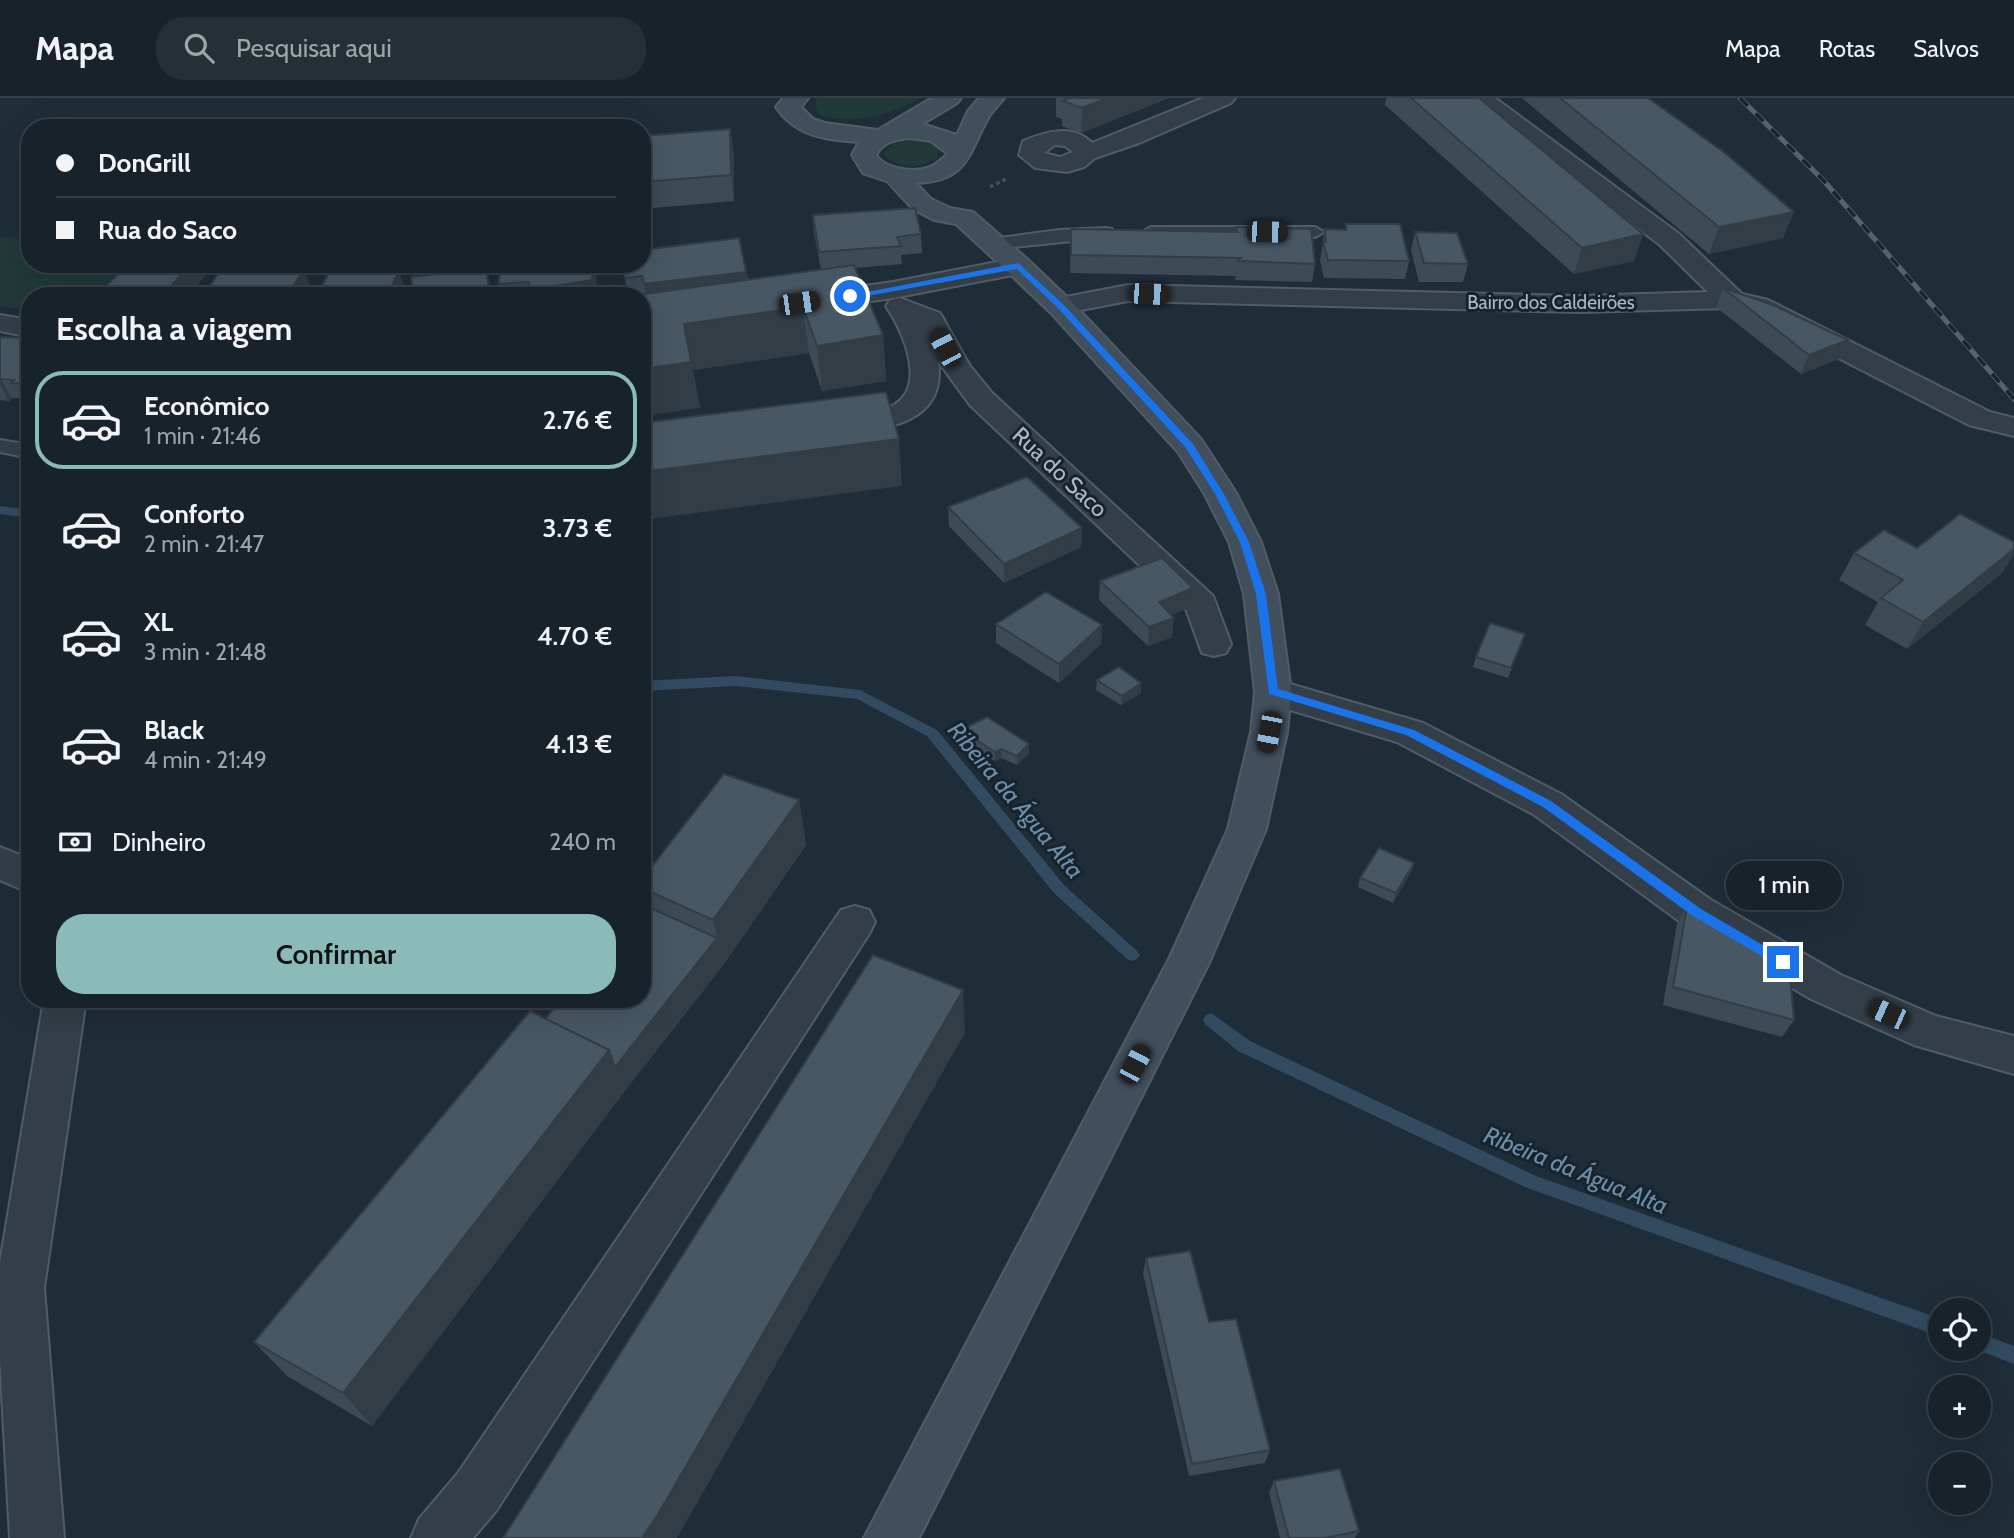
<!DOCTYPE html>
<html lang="pt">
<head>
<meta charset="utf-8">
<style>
	:root { --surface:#17222a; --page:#242f36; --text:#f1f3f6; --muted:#9ea4a8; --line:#363f47; --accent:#8bbbb9 }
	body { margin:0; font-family:Cabin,sans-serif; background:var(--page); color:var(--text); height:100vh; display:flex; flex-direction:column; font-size:26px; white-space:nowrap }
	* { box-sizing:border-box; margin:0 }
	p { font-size:23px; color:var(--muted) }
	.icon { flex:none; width:38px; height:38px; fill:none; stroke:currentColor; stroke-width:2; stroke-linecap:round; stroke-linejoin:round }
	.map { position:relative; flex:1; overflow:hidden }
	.details { position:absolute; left:21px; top:189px; width:630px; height:721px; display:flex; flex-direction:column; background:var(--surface); border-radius:28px; box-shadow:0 7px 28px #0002,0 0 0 2px var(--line) }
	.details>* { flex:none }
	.hud { position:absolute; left:21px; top:21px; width:630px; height:154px; border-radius:28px; box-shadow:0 7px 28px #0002,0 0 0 2px var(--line); display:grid; align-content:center; height:154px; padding:0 35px; background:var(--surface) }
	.buttons { position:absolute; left:1928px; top:1200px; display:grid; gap:14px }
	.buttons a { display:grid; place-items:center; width:63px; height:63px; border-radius:50%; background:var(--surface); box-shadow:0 7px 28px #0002,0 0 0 2px var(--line); font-size:35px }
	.end { position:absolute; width:32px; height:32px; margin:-16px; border:9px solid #1a73e8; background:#fff; box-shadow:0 0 0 4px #fff }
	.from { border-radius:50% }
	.bubble { position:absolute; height:49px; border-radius:24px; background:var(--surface); box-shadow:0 7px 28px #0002,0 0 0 2px var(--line); font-size:23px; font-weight:600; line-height:49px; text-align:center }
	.car { position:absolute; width:21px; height:42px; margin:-21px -10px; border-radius:9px; box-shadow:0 0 5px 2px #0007; background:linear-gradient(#222 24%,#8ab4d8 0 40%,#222 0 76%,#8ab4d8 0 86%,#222 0) }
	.hud b { display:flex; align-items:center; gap:24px; height:66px; font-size:26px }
	.hud b+b { border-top:2px solid var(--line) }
	.hud i { width:18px; height:18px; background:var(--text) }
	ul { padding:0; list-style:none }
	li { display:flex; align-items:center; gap:21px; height:98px; margin:0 14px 10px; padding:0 21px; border:4px solid transparent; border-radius:28px }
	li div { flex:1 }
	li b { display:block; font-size:26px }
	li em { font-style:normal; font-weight:600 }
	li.selected { border-color:var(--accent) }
	li>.icon { width:63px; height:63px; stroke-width:1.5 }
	h2 { padding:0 35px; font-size:32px; line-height:84px }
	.pay { display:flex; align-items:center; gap:18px; height:77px; padding:0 35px; font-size:26px }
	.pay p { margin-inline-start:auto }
	.button { display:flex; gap:14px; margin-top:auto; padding:14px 35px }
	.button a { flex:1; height:80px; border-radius:28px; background:var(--accent); color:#111; font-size:28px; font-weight:600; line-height:80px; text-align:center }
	header { display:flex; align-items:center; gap:42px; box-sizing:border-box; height:98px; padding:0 35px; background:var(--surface); border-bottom:2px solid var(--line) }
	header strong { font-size:33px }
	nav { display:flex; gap:38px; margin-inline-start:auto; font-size:24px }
	.search { width:490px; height:63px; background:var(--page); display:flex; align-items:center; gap:18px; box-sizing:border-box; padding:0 24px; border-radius:28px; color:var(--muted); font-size:26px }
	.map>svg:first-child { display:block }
	.green { fill:#213939 }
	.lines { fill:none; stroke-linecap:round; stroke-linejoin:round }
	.stream { fill:#324b60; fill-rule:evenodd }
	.service-casing { stroke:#505c66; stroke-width:4 }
	.minor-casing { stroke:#505c66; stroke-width:4 }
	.secondary-casing { stroke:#505c66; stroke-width:4 }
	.path { stroke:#3f5555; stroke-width:3.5; stroke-dasharray:3.5 3.5; stroke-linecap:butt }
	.service { fill:#333e48; fill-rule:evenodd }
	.minor { fill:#333e48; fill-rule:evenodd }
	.secondary { fill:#414e5b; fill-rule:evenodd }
	.rail-casing { stroke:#546370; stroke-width:5 }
	.rail { stroke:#18232d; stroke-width:3.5; stroke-dasharray:11; stroke-linecap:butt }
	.wall { fill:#3d4b56 }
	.shaded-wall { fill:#323d46 }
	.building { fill:#475764; stroke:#323d46; stroke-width:2 }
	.route { fill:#1a73e8 }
	.labels { text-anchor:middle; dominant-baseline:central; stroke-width:6; stroke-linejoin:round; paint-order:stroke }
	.far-street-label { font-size:19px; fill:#adb9c5; stroke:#18232d }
	.street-label { font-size:23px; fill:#adb9c5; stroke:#18232d }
	.water-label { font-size:24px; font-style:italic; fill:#6c8eaa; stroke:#18232d }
</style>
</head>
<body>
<header>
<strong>Mapa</strong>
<div class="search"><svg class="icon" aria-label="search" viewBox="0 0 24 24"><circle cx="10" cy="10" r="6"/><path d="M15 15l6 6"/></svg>Pesquisar aqui</div>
<nav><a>Mapa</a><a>Rotas</a><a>Salvos</a></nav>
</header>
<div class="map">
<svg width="2014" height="1440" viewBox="0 0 2014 1440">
	<rect width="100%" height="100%" fill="#1f2d38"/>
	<g class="green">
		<path d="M818 0H922C886 16 857 29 818 16L815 4Z"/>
		<path d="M913 41 929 44 939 51 937 60C921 70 899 72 885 58L884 54 897 43Z"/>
		<path d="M0 138 30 143V166H149L118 198H30V213L0 208Z"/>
	</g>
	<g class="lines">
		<g class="stream">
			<path d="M0 408 30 412V420L0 416Z"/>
			<path d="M736 578 860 592 937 632 1064 787 1137 853 1140 857 1137 861 1132 863 1127 861 1054 795 927 638 857 601 736 588 642 593V583Z"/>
			<path d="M1211 915 1250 943 1536 1078 1941 1221V1239L1525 1089 1238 953 1206 927 1203 922 1206 917Z"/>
			<path d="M1979 1235 2014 1248V1266L1975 1251H1979Z"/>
		</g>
		<g class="service-casing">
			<g id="service">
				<path d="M1151 129H1315L1324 134 1315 139 1145 138 1142 134Z"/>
				<path d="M1106 130 1112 131 1115 135 1112 139 993 151 984 146 993 141 1059 132Z"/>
				<path d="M0 342 30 347V360L0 354Z"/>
			</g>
		</g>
		<g class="minor-casing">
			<g id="minor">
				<path d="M1203 0H1235L1231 5 1139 45 1095 60 1084 69 1067 74 1035 70 1019 57 1023 43C1045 34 1073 25 1092 45ZM1055 47 1065 48 1073 54 1060 59 1044 55Z"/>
				<path d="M1468 0H1495L1678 135 1742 196 1768 202 1990 314 2014 320V338L1969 327 1749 214 1732 210 1579 214 1128 203 1060 216 1050 214 1046 208 1050 202 1128 187 1579 198 1708 194 1660 147Z"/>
				<path d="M1018 160 1028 162 1032 168 1028 174 893 200 814 211 804 209 800 203 804 197 814 195 893 184Z"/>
				<path d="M900 200 940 215 970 268 992 295 1213 498 1231 546 1226 555 1214 558 1202 555 1186 511 970 307 938 263C945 311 910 327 869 332 856 334 843 336 830 332L826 326 830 320C849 315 872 318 890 309 930 291 902 231 886 208L890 202Z"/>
				<path d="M0 217 30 222V239L0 233Z"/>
				<path d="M1273 581 1423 625 1561 696 1711 802 1841 877 1936 918 2014 938V976L1914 947 1811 901 1683 826 1533 716 1397 644 1260 603 1255 594 1260 585Z"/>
				<path d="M0 749 30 761V795L0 782Z"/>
				<path d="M855 808 869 812 875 824 869 836 496 1413 473 1440H411L419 1421 458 1375 841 812Z"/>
				<path d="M44 901H86L44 1190 64 1440H10L0 1261V1165Z"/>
			</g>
		</g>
		<g class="secondary-casing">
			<path id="secondary" d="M783 0H808L801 9 813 21 825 25 878 32 932 0H961L957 5 922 26 957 37 968 13 979 0H1004C1000 6 994 11 990 17 968 54 970 83 916 85L931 101 950 110 973 114 1028 162 1070 202 1201 341 1236 395 1261 444 1278 496 1291 594 1287 634 1266 731 1209 865 919 1440H864L1169 861 1228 731 1251 634 1255 594 1244 496 1229 444 1204 395 1178 354 1050 214 1008 174 956 126 934 122 913 111 887 83 863 75 852 57 859 44C825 42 796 38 776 9ZM910 40 931 43 948 56C944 59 939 64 934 67 919 76 886 72 876 57 883 44 896 41 910 40Z"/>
		</g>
		<path class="path" d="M990 89 1008 80"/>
		<use href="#service" class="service"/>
		<use href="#minor" class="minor"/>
		<use href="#secondary" class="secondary"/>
		<g class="rail-casing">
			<path id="rail" d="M1740 0 1824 83 2014 301"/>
		</g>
		<use href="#rail" class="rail"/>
	</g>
	<g class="wall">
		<path d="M1056 0H1169L1081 35 1062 28V21L1056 19Z"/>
		<path d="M1386 0H1479L1643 136 1634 163 1574 176 1385 7Z"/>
		<path d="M1522 0H1648L1783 140 1709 156Z"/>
		<path d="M730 31 734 57V103L642 111V38Z"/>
		<path d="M813 117 921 136 922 155 901 157 902 166 855 170 883 237 886 283 822 293 809 255 693 272 700 310 628 198 622 166 746 174 748 181 821 171 814 135Z"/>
		<path d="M1346 126 1409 163 1405 181 1324 180 1320 162 1325 131 1345 132Z"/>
		<path d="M1236 129 1315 166 1312 184 1235 182 1236 178 1070 175 1071 131 1235 134Z"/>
		<path d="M1415 134 1468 166 1463 184H1419L1411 152Z"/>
		<path d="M128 166H212L213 169 187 198H107L104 190Z"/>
		<path d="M502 166 596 198H501L498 186Z"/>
		<path d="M1723 190 1848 242 1839 261 1801 276 1716 209Z"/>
		<path d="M0 239 30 240V304H22L20 300H12L9 303 0 302Z"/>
		<path d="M948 409 1082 430 1081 449 1004 485 949 428Z"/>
		<path d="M2014 444V456L2002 475 1907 551 1865 527 1878 504 1839 482 1854 455Z"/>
		<path d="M1100 483 1191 509 1171 517 1172 539 1148 548 1099 502Z"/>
		<path d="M996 526 1102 527 1101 546 1059 585 996 545Z"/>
		<path d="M1525 536 1508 580 1473 569 1476 559Z"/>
		<path d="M1097 582 1141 585V595L1121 607 1096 592Z"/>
		<path d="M961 632 1029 655 1017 667 1001 660 995 663 961 642Z"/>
		<path d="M799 702 806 747 724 866 624 994 372 1328 287 1278 254 1244 545 921 642 901V781Z"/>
		<path d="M1414 765 1411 774 1393 805 1358 789 1360 780Z"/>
		<path d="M1687 808 1794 922 1782 939 1663 907 1677 826Z"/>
		<path d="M1146 1160 1209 1224 1270 1352 1265 1365 1189 1378 1143 1175Z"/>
		<path d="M1274 1383 1359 1433 1355 1440H1280L1269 1395Z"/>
	</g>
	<g class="shaded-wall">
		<path d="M1107 0H1169L1081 35 1082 10Z"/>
		<path d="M730 31 734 57V103L731 77Z"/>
		<path d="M1794 114 1783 140 1709 156 1719 129Z"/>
		<path d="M1643 136 1634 163 1574 176 1582 150Z"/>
		<path d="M191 166H212L213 169 187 198H163Z"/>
		<path d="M593 166H597L596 198H530L529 192Z"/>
		<path d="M486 170 491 188 492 198H490Z"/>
		<path d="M304 172 311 190 306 198H286Z"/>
		<path d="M399 173 405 191 402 198H387Z"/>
		<path d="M746 174 749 192 648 205 644 186Z"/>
		<path d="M803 209 809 255 693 272 700 310 642 318V271L684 226Z"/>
		<path d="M883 237 886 283 822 293 817 248Z"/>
		<path d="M1848 242 1839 261 1801 276 1809 257Z"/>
		<path d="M1 281 12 300 9 303 0 287Z"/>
		<path d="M899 341 902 388 642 422V374Z"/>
		<path d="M1082 430 1081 449 1004 485V466Z"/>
		<path d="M2014 451V456L2002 475 1907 551 1923 524Z"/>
		<path d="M1193 490 1191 509 1157 523 1159 504Z"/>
		<path d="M1174 520 1172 539 1148 548 1149 529Z"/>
		<path d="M1102 527 1101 546 1059 585V566Z"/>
		<path d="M1141 585V595L1121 607 1122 598Z"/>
		<path d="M1029 646V655L1017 667V658Z"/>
		<path d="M1001 651V660L995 663V654Z"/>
		<path d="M799 702 806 747 724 866 713 822Z"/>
		<path d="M1414 765 1411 774 1393 805 1396 795Z"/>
		<path d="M717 840 724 866 624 994 372 1328 343 1295 609 952Z"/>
		<path d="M963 892 965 935 677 1440H642Z"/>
	</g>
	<g class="building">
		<path d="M1068 0H1107L1082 10 1063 3Z"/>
		<path d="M1411 0H1479L1643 136 1582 150Z"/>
		<path d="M1560 0H1648L1725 55 1794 114 1719 129Z"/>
		<path d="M730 31 731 77 642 84V38Z"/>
		<path d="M915 110 921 136 897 139 901 148 819 154 813 117Z"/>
		<path d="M1346 126H1400L1409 163 1328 162 1323 144H1326L1325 131 1346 132Z"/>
		<path d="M1236 129 1311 131 1315 166 1238 163 1241 160 1071 157V131L1238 134Z"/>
		<path d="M1415 134 1457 135 1468 166 1424 165Z"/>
		<path d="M739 140 746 174 644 186 642 178 625 180 622 166H642V152Z"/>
		<path d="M128 166H191L163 197 104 190Z"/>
		<path d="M502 166H593L592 182 529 192V184L498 186Z"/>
		<path d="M854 167 883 237 817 248 803 209 684 226 691 264 642 271V198H630Z"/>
		<path d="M222 170 304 172 286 198H203Z"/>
		<path d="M486 170 490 198H413L411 179Z"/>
		<path d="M330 172 399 173 387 198H317Z"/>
		<path d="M1723 190 1773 207 1848 242 1809 257Z"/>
		<path d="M0 239 30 240V286L11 285 14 282 1 281 0 282Z"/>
		<path d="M886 294 899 341 642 374V325Z"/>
		<path d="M1027 379 1082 430 1004 466 948 409Z"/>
		<path d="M1960 416 2014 444V451L1923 524 1881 500 1903 482 1854 455 1884 432 1917 450Z"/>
		<path d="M1162 460 1193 490 1159 504 1174 520 1149 529 1100 483Z"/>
		<path d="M1046 494 1102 527 1059 566 996 526Z"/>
		<path d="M1490 525 1525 536 1511 570 1476 559Z"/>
		<path d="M1119 569 1141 585 1122 598 1097 582Z"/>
		<path d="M987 619 1029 646 1017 658 1001 651 995 654 961 632Z"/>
		<path d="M724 676 799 702 713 822 642 790V781Z"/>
		<path d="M1379 750 1414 765 1396 795 1360 780Z"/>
		<path d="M642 806 717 840 615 969 609 952 545 921 562 901H642Z"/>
		<path d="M1687 808 1789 866 1794 922 1673 889Z"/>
		<path d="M873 857 963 892 657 1418 642 1440H503Z"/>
		<path d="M530 913 609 952 343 1295 254 1244Z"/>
		<path d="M1190 1153 1209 1224 1236 1221 1270 1352 1192 1366 1146 1160Z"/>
		<path d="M1340 1371 1359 1433 1325 1440H1289L1274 1383Z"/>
	</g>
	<path class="route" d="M1018 165 1063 206 1193 346 1224 396 1249 444 1266 496 1278 591 1414 632 1551 703 1701 811 1787 861V868H1779L1693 818 1543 709 1406 637 1269 596 1256 496 1240 444 1215 396 1186 350 1057 209 1017 171 850 201 846 198Z"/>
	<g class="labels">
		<g class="far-street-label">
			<text x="1551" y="204">Bairro dos Caldeirões</text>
		</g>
		<g class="street-label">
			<text transform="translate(1060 374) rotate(43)">Rua do Saco</text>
		</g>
		<g class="water-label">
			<text transform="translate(1016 702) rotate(50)">Ribeira da Água Alta</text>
			<text transform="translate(1576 1072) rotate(22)">Ribeira da Água Alta</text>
		</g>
	</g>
</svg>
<div class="buttons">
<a><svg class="icon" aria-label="locate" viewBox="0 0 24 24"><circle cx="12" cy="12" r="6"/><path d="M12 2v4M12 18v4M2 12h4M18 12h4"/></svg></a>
<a>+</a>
<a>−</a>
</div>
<i class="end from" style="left:850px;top:198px"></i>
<i class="end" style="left:1783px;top:864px"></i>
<div class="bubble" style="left:1726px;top:763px;width:116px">1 min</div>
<i class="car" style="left:1267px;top:134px;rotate:91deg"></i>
<i class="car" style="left:1149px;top:196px;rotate:92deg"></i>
<i class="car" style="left:799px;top:205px;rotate:82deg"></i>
<i class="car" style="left:945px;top:250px;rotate:332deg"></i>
<i class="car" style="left:1269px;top:634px;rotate:191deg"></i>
<i class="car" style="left:1888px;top:916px;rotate:294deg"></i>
<i class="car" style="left:1135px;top:966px;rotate:28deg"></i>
<div class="hud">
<b><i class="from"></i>DonGrill</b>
<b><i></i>Rua do Saco</b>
</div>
<section class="details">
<h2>Escolha a viagem</h2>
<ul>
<li class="selected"><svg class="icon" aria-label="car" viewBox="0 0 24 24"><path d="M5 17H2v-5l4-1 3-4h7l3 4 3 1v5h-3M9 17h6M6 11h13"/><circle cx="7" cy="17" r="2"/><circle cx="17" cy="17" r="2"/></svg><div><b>Econômico</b><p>1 min · 21:46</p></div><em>2.76 €</em></li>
<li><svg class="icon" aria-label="car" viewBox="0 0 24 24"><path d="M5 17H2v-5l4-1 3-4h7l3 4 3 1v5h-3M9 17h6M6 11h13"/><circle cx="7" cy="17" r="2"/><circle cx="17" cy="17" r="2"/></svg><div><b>Conforto</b><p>2 min · 21:47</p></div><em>3.73 €</em></li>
<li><svg class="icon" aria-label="car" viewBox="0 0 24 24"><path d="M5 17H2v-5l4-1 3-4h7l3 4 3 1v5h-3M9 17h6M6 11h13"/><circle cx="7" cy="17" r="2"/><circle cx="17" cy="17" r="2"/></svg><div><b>XL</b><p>3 min · 21:48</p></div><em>4.70 €</em></li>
<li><svg class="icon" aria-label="car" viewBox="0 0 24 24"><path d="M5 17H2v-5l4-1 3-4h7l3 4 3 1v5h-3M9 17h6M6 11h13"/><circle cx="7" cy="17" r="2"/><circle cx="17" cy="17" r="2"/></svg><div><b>Black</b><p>4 min · 21:49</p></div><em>4.13 €</em></li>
</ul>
<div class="pay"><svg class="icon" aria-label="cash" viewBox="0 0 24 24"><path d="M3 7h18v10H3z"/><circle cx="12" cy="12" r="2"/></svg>Dinheiro<p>240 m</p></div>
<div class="button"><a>Confirmar</a></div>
</section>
</div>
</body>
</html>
